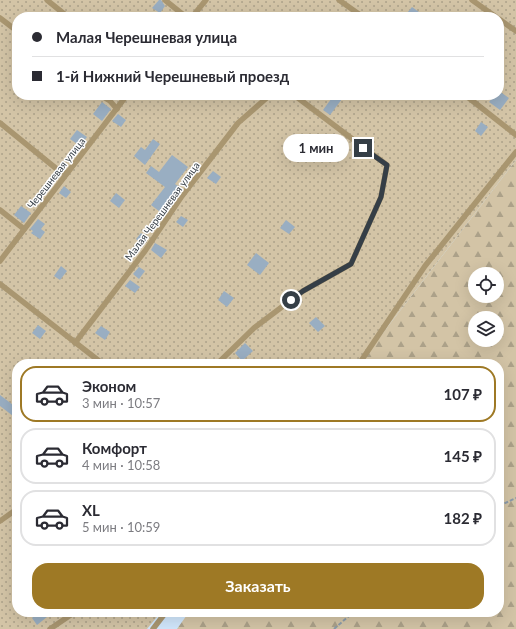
<!DOCTYPE html>
<html lang="ru">
<head>
<meta charset="utf-8">
<style>
	:root { --surface:#fff; --page:#f2f2f3; --text:#2b2b33; --muted:#7c7c81; --line:#e1e1e2; --accent:#9e7925 }
	body { margin:0; font-family:Lato,sans-serif; background:var(--page); color:var(--text); height:100vh; display:flex; flex-direction:column; font-size:15px; white-space:nowrap }
	* { box-sizing:border-box; margin:0 }
	p { font-size:13px; color:var(--muted) }
	.icon { flex:none; width:22px; height:22px; fill:none; stroke:currentColor; stroke-width:2; stroke-linecap:round; stroke-linejoin:round }
	.map { position:relative; flex:1; overflow:hidden }
	.side { position:absolute; left:12px; top:359px; width:492px; height:258px; display:flex; flex-direction:column; background:var(--surface); border-radius:16px; box-shadow:0 4px 16px #0002 }
	.side>* { flex:none }
	.top-card { position:absolute; left:12px; top:12px; width:492px; height:88px; border-radius:16px; box-shadow:0 4px 16px #0002; display:grid; align-content:center; height:88px; padding:0 20px; background:var(--surface) }
	.fabs { position:absolute; left:468px; top:267px; display:grid; gap:8px }
	.fabs a { display:grid; place-items:center; width:36px; height:36px; border-radius:50%; background:var(--surface); box-shadow:0 4px 16px #0002; font-size:20px }
	.end { position:absolute; width:18px; height:18px; margin:-9px; border:5px solid #353e46; background:#fff; box-shadow:0 0 0 2px #fff }
	.from { border-radius:50% }
	.bubble { position:absolute; height:28px; border-radius:14px; background:var(--surface); box-shadow:0 4px 16px #0002; font-size:13px; font-weight:700; line-height:28px; text-align:center }
	.top-card b { display:flex; align-items:center; gap:14px; height:38px; font-size:15px }
	.top-card b+b { border-top:1px solid var(--line) }
	.top-card i { width:10px; height:10px; background:var(--text) }
	ul { padding:7px 0 0; list-style:none }
	li { display:flex; align-items:center; gap:12px; height:56px; margin:0 8px 6px; padding:0 12px; border:2px solid var(--line); border-radius:16px }
	li div { flex:1 }
	li b { display:block; font-size:15px }
	li em { font-style:normal; font-weight:700 }
	li.active { border-color:var(--accent) }
	li>.icon { width:36px; height:36px; stroke-width:1.5 }
	.button { display:flex; gap:8px; margin-top:auto; padding:8px 20px }
	.button a { flex:1; height:46px; border-radius:16px; background:var(--accent); color:#fff; font-size:16px; font-weight:700; line-height:46px; text-align:center }
	.map>svg:first-child { display:block }
	.forest { fill:url(#forest-firs); fill-rule:evenodd }
	.garden { fill:url(#garden-dots); fill-rule:evenodd }
	.building { fill:#99aec2 }
	.lines { fill:none; stroke-linecap:round; stroke-linejoin:round }
	.path { stroke:#8b9baa; stroke-width:2; stroke-dasharray:4 2; stroke-linecap:butt }
	.service { stroke:#a99670; stroke-width:5.5 }
	.route { stroke:#353e46; stroke-width:5 }
	.labels { text-anchor:middle; dominant-baseline:central; stroke-width:3; stroke-linejoin:round; paint-order:stroke }
	.street-label { font-size:10px; fill:#353e46; stroke:#fff }
</style>
</head>
<body>
<div class="map">
<svg width="516" height="629" viewBox="0 0 516 629">
	<defs>
		<pattern id="forest-firs" width="22" height="20" patternUnits="userSpaceOnUse"><rect width="22" height="20" fill="#d3c4a6"/><path d="M5 1l3.5 6h-7zM16 11l3.5 6h-7z" fill="#aca189"/></pattern>
		<pattern id="garden-dots" width="8" height="8" patternUnits="userSpaceOnUse"><rect width="8" height="8" fill="#d3c4a6"/><path d="M2 2h.1M6 6h.1" fill="none" stroke="#aca189" stroke-width="1.8" stroke-linecap="round"/></pattern>
	</defs>
	<rect width="100%" height="100%" fill="#d1e7fc"/>
	<path class="forest" d="M516 160V629H177L189 612H499V364H359ZM475 274H497V296H475ZM475 318H497V340H475Z"/>
	<path class="garden" d="M0 0H516V160L359 364H17V612H161L147 629H0ZM17 17H499V95H17Z"/>
	<g class="building">
		<path d="M159 0H161L165 6 160 13 152 8Z"/>
		<path d="M412 7 426 17H411L407 13Z"/>
		<path d="M499 91 509 98 500 110 489 102 495 95H499Z"/>
		<path d="M334 95H345L330 115 323 110Z"/>
		<path d="M102 102 111 109 102 121 93 114Z"/>
		<path d="M118 114 126 120 121 127 112 121Z"/>
		<path d="M481 122 488 127 481 136 475 131Z"/>
		<path d="M77 130 87 137 80 146 70 139Z"/>
		<path d="M153 139 160 144 145 165 134 156 141 147 145 150Z"/>
		<path d="M172 155 188 167 175 184 181 188 175 196 176 197 163 214 151 205 165 187 146 173 151 166 159 172Z"/>
		<path d="M213 171 221 177 216 184 207 178Z"/>
		<path d="M64 186 71 192 66 198 59 193Z"/>
		<path d="M116 193 125 200 119 208 110 201Z"/>
		<path d="M21 206 31 213 24 223 14 215Z"/>
		<path d="M181 216 188 220 183 227 176 222Z"/>
		<path d="M38 219 45 224 41 229 45 232 40 239 31 233 33 231 30 229Z"/>
		<path d="M286 220 295 227 289 234 280 228Z"/>
		<path d="M141 233 148 238 144 245 136 239Z"/>
		<path d="M155 243 167 250 161 258 151 250Z"/>
		<path d="M256 253 269 263 260 275 247 265Z"/>
		<path d="M61 266 67 271 60 280 54 276Z"/>
		<path d="M139 267 145 271 139 279 133 274Z"/>
		<path d="M130 280 140 287 135 293 125 286Z"/>
		<path d="M224 291 234 298 227 307 218 300Z"/>
		<path d="M316 317 325 326 318 332 309 323Z"/>
		<path d="M38 325 46 331 40 339 32 333Z"/>
		<path d="M101 326 110 332 105 340 95 333Z"/>
		<path d="M245 343 253 351 242 361 235 353Z"/>
		<path d="M0 395 17 408V419L0 406Z"/>
		<path d="M39 612H43L47 617 37 625 32 618Z"/>
	</g>
	<g class="lines">
		<g class="path">
			<path d="M499 506 516 498"/>
			<path d="M334 629 350 615V612"/>
		</g>
		<g class="service">
			<path d="M47 0 68 17"/>
			<path d="M165 0 186 17"/>
			<path d="M339 0 363 17"/>
			<path d="M472 0 496 17"/>
			<path d="M192 17 206 0"/>
			<path d="M0 18 17 31"/>
			<path d="M499 19 516 31"/>
			<path d="M100 95 110 101 117 109"/>
			<path d="M465 95 516 135"/>
			<path d="M0 123 58 170 67 173"/>
			<path d="M0 210 24 229"/>
			<path d="M0 261 127 95"/>
			<path d="M0 284 103 364"/>
			<path d="M75 343 145 251 182 196 238 123 270 95"/>
			<path d="M217 364 254 328 303 291 351 264 381 197 387 165 294 95"/>
			<path d="M359 364 425 266 516 152"/>
			<path d="M0 521 17 509"/>
			<path d="M50 629 75 612"/>
			<path d="M153 629 166 612"/>
		</g>
	</g>
	<g class="lines">
		<path class="route" d="M291 300 303 291 351 264 381 197 387 165 363 148"/>
	</g>
	<g class="labels">
		<g class="street-label">
			<text transform="translate(56 173) rotate(-52)">Черешневая улица</text>
			<text transform="translate(162 211) rotate(-54)">Малая Черешневая улица</text>
		</g>
	</g>
</svg>
<div class="fabs">
<a><svg class="icon" aria-label="locate" viewBox="0 0 24 24"><circle cx="12" cy="12" r="6"/><path d="M12 2v4M12 18v4M2 12h4M18 12h4"/></svg></a>
<a><svg class="icon" aria-label="layers" viewBox="0 0 24 24"><path d="M12 4l9 5-9 5-9-5zM3 14l9 5 9-5"/></svg></a>
</div>
<i class="end from" style="left:291px;top:300px"></i>
<i class="end" style="left:363px;top:148px"></i>
<div class="bubble" style="left:283px;top:134px;width:66px">1 мин</div>
<div class="top-card">
<b><i class="from"></i>Малая Черешневая улица</b>
<b><i></i>1-й Нижний Черешневый проезд</b>
</div>
<section class="side">
<ul>
<li class="active"><svg class="icon" aria-label="car" viewBox="0 0 24 24"><path d="M5 17H2v-5l4-1 3-4h7l3 4 3 1v5h-3M9 17h6M6 11h13"/><circle cx="7" cy="17" r="2"/><circle cx="17" cy="17" r="2"/></svg><div><b>Эконом</b><p>3 мин · 10:57</p></div><em>107 ₽</em></li>
<li><svg class="icon" aria-label="car" viewBox="0 0 24 24"><path d="M5 17H2v-5l4-1 3-4h7l3 4 3 1v5h-3M9 17h6M6 11h13"/><circle cx="7" cy="17" r="2"/><circle cx="17" cy="17" r="2"/></svg><div><b>Комфорт</b><p>4 мин · 10:58</p></div><em>145 ₽</em></li>
<li><svg class="icon" aria-label="car" viewBox="0 0 24 24"><path d="M5 17H2v-5l4-1 3-4h7l3 4 3 1v5h-3M9 17h6M6 11h13"/><circle cx="7" cy="17" r="2"/><circle cx="17" cy="17" r="2"/></svg><div><b>XL</b><p>5 мин · 10:59</p></div><em>182 ₽</em></li>
</ul>
<div class="button"><a>Заказать</a></div>
</section>
</div>
</body>
</html>
